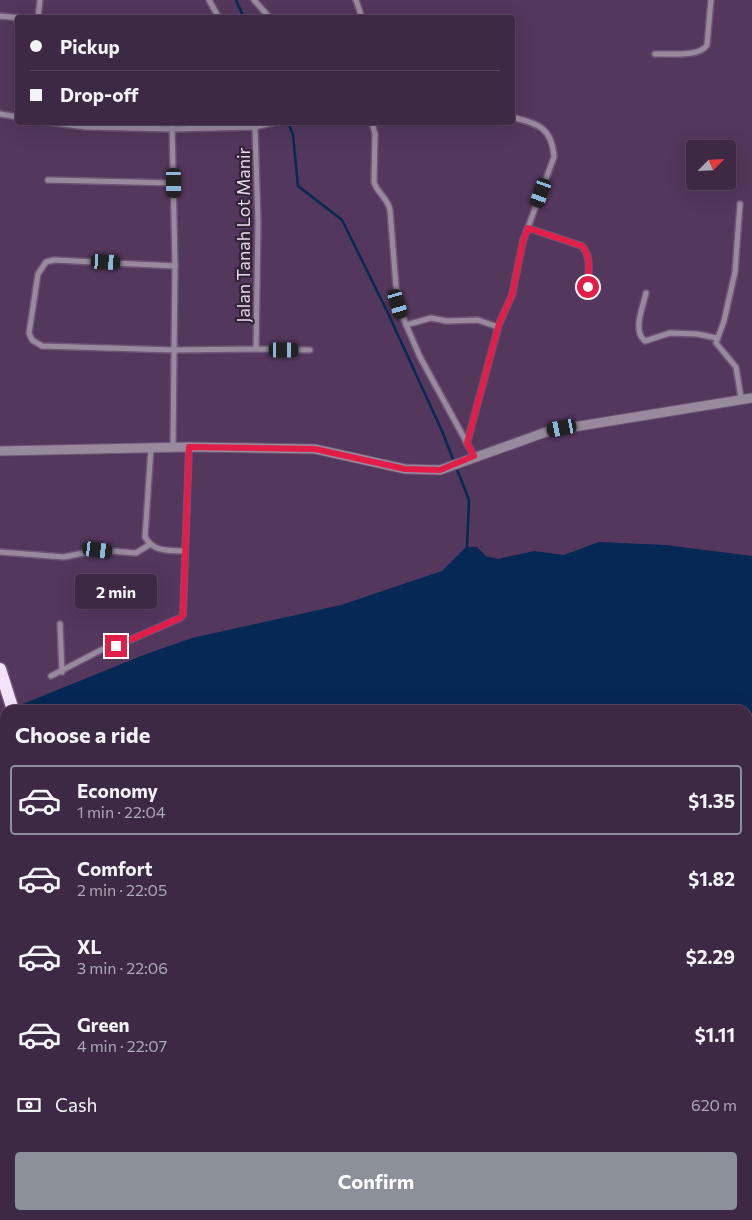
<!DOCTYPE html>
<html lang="en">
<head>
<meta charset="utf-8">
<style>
	:root { --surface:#3e2945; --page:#45314c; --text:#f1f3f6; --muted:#ada6b3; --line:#57455e; --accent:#8c9099 }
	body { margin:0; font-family:Commissioner,sans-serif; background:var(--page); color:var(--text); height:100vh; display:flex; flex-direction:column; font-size:19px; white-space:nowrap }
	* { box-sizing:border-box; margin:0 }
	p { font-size:16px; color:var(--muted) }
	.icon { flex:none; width:28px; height:28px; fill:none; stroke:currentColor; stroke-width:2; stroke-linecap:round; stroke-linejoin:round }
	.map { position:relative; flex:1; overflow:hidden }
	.drawer { position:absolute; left:0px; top:705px; width:752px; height:515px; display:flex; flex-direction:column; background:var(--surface); border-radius:15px 15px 0 0; box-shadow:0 5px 20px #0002,0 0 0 1px var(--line) }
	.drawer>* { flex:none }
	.hud { position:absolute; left:15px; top:15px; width:500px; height:110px; border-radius:5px; box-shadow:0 5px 20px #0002,0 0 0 1px var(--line); display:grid; align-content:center; height:110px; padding:0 15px; background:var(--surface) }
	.needle { width:32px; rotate:66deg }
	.controls { position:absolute; left:686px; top:140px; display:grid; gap:10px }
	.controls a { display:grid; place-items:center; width:50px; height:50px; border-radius:5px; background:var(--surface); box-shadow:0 5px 20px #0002,0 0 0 1px var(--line); font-size:25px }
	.end { position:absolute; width:22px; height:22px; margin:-11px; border:6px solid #e11d48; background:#fff; box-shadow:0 0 0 2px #fff }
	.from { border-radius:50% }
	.bubble { position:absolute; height:35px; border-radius:5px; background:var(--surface); box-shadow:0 5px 20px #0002,0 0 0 1px var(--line); font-size:16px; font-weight:700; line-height:35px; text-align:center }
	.car { position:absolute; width:15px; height:30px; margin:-15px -8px; border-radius:6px; box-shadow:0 0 4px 1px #0007; background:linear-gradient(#222 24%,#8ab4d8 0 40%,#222 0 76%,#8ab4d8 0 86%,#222 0) }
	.hud b { display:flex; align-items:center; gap:18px; height:48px; font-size:19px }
	.hud b+b { border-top:1px solid var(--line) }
	.hud i { width:12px; height:12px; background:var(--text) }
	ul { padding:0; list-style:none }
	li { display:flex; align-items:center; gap:15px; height:70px; margin:0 10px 8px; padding:0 5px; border:2px solid transparent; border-radius:5px }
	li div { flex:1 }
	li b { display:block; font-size:19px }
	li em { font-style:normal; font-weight:700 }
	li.selected { border-color:var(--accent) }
	li>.icon { width:45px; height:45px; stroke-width:1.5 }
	h2 { padding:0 15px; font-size:22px; line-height:60px }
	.pay { display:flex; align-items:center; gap:12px; height:55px; padding:0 15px; font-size:19px }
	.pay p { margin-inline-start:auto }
	.button { display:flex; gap:10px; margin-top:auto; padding:10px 15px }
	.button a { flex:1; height:58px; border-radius:5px; background:var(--accent); color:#fff; font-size:20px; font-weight:700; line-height:58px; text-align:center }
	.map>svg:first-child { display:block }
	.water { fill:#062854 }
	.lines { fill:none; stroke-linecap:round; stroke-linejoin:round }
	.stream { stroke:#062854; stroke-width:2.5 }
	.minor-casing { stroke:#6e5476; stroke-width:8 }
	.tertiary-casing { stroke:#6e5476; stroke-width:11 }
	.trunk-casing { stroke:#6e5476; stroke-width:15 }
	.minor { stroke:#988a9d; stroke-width:5 }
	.tertiary { stroke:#988a9d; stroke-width:9 }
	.trunk { stroke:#f4e2fa; stroke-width:12 }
	.route { stroke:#e11d48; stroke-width:6 }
	.labels { text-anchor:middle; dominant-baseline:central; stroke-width:4.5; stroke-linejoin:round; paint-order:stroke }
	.street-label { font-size:18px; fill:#e8d7ee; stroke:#312435 }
</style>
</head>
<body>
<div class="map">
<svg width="752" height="1220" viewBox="0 0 752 1220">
	<rect width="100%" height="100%" fill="#53375c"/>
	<g class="water">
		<path d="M599 542 666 545 752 556V1060L748 1059V710H8L141 656 192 638 341 605 442 571 466 547H477L486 556 498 559 534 551 564 555Z"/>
		<path d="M5 711V1133L0 1136V716Z"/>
	</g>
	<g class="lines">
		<g class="stream">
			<path d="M236 0 244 18"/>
			<path d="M288 122 293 135 298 186 342 220 386 309 442 431 469 500 467 548"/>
		</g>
		<g class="minor-casing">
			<g id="minor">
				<path d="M209 0 219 18"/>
				<path d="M254 0 270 18"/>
				<path d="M356 0 362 18"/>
				<path d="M0 16 21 18"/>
				<path d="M38 18 40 0"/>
				<path d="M655 54C669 53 699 58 707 45L711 0"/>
				<path d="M0 114 18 117"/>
				<path d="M47 122 86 127 172 129 255 127 258 222 256 349 174 350 42 346 32 340 29 333 38 274 46 262 54 260 175 266"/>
				<path d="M172 122 175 266 173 447"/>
				<path d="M254 122 255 127 276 122"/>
				<path d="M372 122 375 134 374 182C377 193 388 198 390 210L396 286 402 315 420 357 474 456"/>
				<path d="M48 180 174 183"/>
				<path d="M740 204 735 272 724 321 716 343 736 367 741 398"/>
				<path d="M528 228 582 246C592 257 588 273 588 287"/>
				<path d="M646 293C643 307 632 331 645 341L670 333 697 334 717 338"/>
				<path d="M406 325 431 318 447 321 478 320 498 327"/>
				<path d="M256 349 310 350"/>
				<path d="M467 443 499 324 512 295 523 241 554 157C552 127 538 124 512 117"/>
				<path d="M151 448 145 537C154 553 169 550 185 551"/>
				<path d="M0 552 64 557 98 550 136 553 149 545"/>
				<path d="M60 624 62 672"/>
				<path d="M51 676 101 650 116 646 180 618 183 615 189 447"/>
				<path d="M748 1193 752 1185"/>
				<path d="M31 1215V1220"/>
				<path d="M655 1215 670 1220"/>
				<path d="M109 1220 135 1215"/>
				<path d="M396 1220V1215"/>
				<path d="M731 1220 734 1215"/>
			</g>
		</g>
		<g class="tertiary-casing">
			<path id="tertiary" d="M0 451 189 447 315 449 405 469 440 470 549 431 752 398"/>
		</g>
		<g class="trunk-casing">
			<g id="trunk">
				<path d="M0 669 13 710"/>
				<path d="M175 1215 177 1220"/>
			</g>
		</g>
		<use href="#minor" class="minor"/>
		<use href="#tertiary" class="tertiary"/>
		<use href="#trunk" class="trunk"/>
	</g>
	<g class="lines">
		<path class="route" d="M116 646 180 618 183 615 189 447 315 449 405 469 440 470 474 456 467 443 499 324 512 295 523 241 528 228 582 246C592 257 588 273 588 287"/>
	</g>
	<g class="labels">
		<g class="street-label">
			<text transform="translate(243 235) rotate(-90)">Jalan Tanah Lot Manir</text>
		</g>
	</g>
</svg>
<div class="controls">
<a><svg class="needle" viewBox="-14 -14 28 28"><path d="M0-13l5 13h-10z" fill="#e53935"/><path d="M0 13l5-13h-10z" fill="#ada6b3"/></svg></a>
</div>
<i class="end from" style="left:588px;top:287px"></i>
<i class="end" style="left:116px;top:646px"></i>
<div class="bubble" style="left:75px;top:574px;width:82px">2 min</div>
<i class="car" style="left:174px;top:183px;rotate:179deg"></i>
<i class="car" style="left:541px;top:193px;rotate:200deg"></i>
<i class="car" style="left:106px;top:262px;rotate:93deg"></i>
<i class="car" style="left:398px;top:304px;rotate:163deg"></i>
<i class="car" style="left:284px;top:350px;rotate:90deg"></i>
<i class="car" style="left:562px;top:428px;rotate:259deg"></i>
<i class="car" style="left:98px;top:550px;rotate:97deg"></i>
<div class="hud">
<b><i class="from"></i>Pickup</b>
<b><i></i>Drop-off</b>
</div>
<section class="drawer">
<h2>Choose a ride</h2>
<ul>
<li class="selected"><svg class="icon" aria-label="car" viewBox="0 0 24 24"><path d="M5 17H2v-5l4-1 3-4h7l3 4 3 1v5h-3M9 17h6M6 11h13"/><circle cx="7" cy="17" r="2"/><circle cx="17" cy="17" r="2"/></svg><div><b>Economy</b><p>1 min · 22:04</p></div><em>$1.35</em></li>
<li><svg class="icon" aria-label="car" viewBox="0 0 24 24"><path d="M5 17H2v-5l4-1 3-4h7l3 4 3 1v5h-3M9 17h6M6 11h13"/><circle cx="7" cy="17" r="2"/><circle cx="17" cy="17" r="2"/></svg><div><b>Comfort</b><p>2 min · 22:05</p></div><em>$1.82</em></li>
<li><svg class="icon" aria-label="car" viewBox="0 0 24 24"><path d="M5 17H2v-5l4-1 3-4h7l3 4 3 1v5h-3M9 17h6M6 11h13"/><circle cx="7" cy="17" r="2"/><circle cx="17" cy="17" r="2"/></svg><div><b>XL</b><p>3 min · 22:06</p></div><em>$2.29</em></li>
<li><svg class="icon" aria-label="car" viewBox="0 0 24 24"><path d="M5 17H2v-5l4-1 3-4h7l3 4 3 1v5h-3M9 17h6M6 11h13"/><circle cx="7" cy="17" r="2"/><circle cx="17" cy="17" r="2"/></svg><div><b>Green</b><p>4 min · 22:07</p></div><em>$1.11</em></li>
</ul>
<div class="pay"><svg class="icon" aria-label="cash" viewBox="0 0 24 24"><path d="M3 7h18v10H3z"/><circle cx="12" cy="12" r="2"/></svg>Cash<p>620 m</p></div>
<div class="button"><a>Confirm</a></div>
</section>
</div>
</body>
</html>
